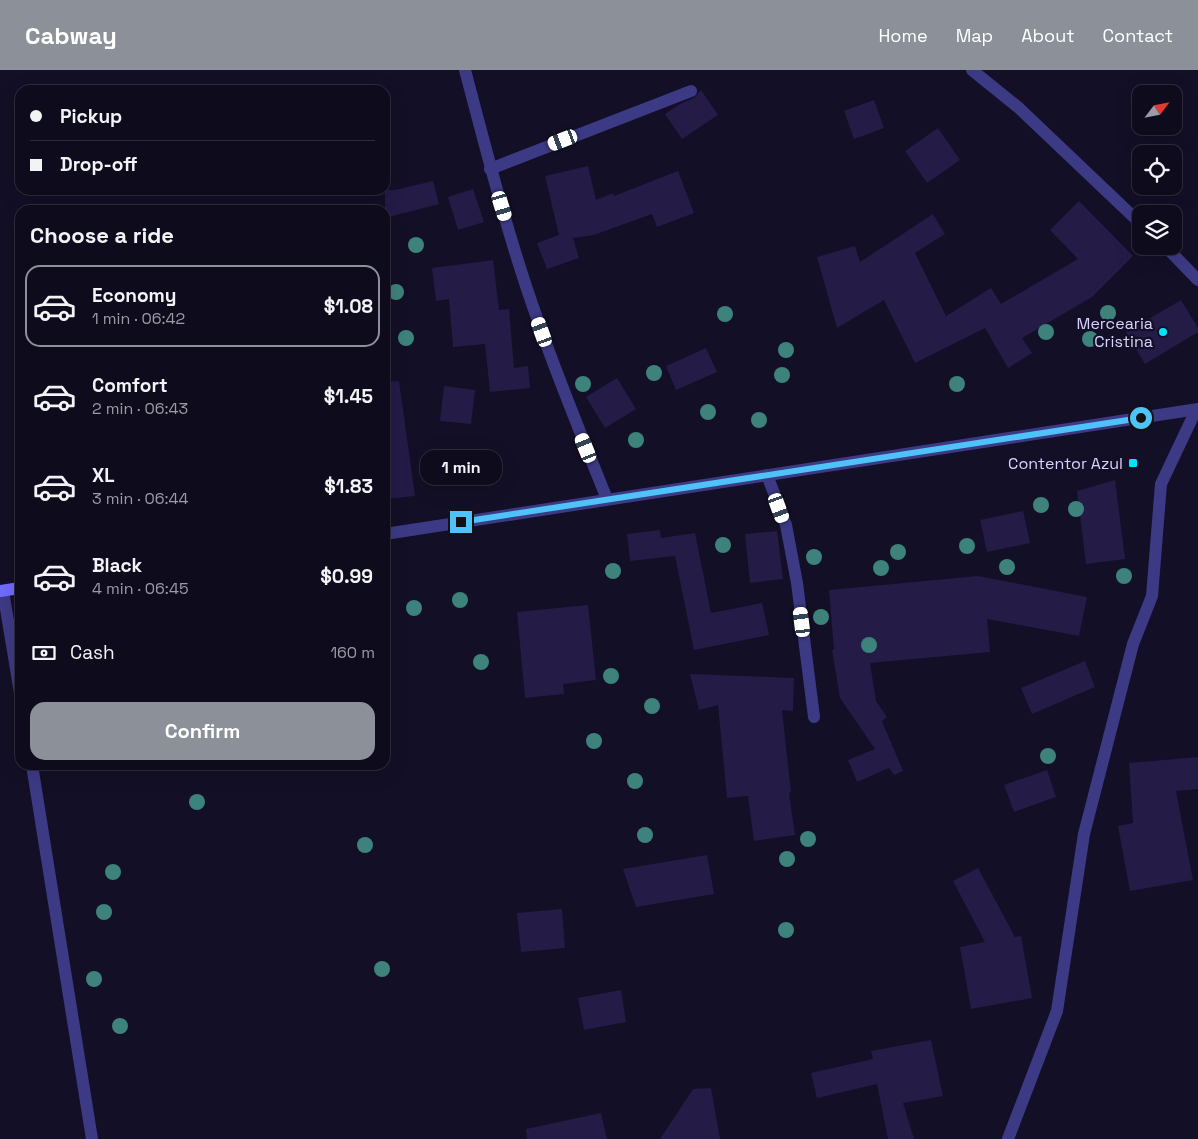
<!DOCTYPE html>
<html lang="en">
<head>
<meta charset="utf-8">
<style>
	:root { --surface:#0e0b1c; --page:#1c1929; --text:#f1f3f6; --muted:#9b9ba3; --line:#2e2b3b; --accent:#8c9099 }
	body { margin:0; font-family:"Space Grotesk",sans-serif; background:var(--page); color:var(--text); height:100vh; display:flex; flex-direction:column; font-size:19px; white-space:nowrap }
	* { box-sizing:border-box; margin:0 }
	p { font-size:16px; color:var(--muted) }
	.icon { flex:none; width:28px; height:28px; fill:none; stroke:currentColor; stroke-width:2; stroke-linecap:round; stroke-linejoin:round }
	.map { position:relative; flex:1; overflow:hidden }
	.side { position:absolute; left:15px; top:135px; width:375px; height:565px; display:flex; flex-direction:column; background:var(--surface); border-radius:15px; box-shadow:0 5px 20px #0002,0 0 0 1px var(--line) }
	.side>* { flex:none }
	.banner { position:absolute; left:15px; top:15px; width:375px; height:110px; border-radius:15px; box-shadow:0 5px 20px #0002,0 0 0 1px var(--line); display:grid; align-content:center; height:110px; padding:0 15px; background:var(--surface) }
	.needle { width:32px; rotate:58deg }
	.controls { position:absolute; left:1132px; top:15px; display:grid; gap:10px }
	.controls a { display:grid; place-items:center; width:50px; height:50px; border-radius:10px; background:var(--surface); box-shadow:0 5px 20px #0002,0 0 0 1px var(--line); font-size:25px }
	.end { position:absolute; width:22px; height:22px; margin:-11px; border:6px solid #4fc3f7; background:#111; box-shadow:0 0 0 2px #111 }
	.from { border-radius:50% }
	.bubble { position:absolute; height:35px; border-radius:15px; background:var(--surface); box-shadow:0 5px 20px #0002,0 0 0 1px var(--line); font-size:16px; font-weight:700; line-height:35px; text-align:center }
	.car { position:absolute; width:15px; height:30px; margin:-15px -8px; border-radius:6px; box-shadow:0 0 4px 1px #0007; background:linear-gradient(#fff 24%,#345 0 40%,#fff 0 76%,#345 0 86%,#fff 0) }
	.banner b { display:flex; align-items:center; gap:18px; height:48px; font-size:19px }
	.banner b+b { border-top:1px solid var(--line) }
	.banner i { width:12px; height:12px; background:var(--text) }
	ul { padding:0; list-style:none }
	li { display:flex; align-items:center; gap:15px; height:82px; margin:0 10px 8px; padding:0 5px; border:2px solid transparent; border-radius:15px }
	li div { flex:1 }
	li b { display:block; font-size:19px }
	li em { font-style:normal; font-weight:700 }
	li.selected { border-color:var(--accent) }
	li>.icon { width:45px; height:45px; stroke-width:1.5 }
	h2 { padding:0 15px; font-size:22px; line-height:60px }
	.pay { display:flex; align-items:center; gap:12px; height:55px; padding:0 15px; font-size:19px }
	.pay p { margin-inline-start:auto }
	.cta { display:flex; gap:10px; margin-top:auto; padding:10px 15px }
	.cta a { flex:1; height:58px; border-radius:15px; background:var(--accent); color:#fff; font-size:20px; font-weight:700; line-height:58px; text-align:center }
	header { display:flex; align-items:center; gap:30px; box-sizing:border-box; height:70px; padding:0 25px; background:var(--accent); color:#fff }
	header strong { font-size:24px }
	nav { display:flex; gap:28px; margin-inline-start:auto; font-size:18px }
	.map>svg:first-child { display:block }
	.building { fill:#241b47 }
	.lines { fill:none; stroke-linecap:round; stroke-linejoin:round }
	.minor { stroke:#3d3a85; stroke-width:12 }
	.tertiary { stroke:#3d3a85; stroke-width:12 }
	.secondary { stroke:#6f6bff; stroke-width:12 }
	.tree { fill:#3d827b }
	.route { stroke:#4fc3f7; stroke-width:6 }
	.poi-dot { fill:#00e5ff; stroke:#130f26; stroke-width:2 }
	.labels { text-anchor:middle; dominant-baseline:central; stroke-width:4.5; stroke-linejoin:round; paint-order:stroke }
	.poi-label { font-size:16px; fill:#d9d4ff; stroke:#130f26; text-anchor:end }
</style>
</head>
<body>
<header>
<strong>Cabway</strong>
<nav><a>Home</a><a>Map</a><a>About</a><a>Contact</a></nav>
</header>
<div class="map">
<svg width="1198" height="1069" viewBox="0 0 1198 1069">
	<rect width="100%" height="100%" fill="#130f26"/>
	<g class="building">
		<path d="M701 20 718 45 682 69 665 44 680 34 694 28Z"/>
		<path d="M874 30 884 58 854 69 844 41Z"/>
		<path d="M938 58 960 90 927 113 905 81Z"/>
		<path d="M588 96 596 130 613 123 614 126 678 101 694 143 657 157 652 144 594 165 573 168 579 188 547 199 537 173 559 165 545 106Z"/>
		<path d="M433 111 439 134 385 148V120H395Z"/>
		<path d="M473 119 484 152 458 160 448 127Z"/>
		<path d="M1079 131 1133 186 1092 227 1022 268 1032 283 1008 298 985 258 915 293 884 230 837 258 817 187 855 176 860 192 933 144 945 164 915 183 946 246 991 218 1001 234 1078 189 1050 160Z"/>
		<path d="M493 190 499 240 509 239 514 298 528 296 530 318 490 322 485 274 453 277 449 229 436 231 432 198Z"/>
		<path d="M1181 230 1198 258V262L1145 294 1126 262Z"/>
		<path d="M706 278 717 302 676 320 666 296Z"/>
		<path d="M617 308 636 339 605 358 586 327Z"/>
		<path d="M399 311 415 426 385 429V312Z"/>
		<path d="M444 316 475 320 471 354 440 351Z"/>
		<path d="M1115 410 1125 489 1086 494 1077 421Z"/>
		<path d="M1023 441 1030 473 987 482 980 450Z"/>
		<path d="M660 460 661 468 695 463 711 543 762 533 769 565 694 580 675 486 630 491 627 464Z"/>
		<path d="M777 461 783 509 750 513 745 464Z"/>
		<path d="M978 506 1087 527 1079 566 987 549 990 582 870 593 876 631 887 647 882 651 903 701 894 705 889 698 857 712 848 690 875 679 840 628 832 580H834L829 520Z"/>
		<path d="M588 535 596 610 563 614 564 624 525 628 517 542Z"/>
		<path d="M1085 591 1095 617 1032 644 1021 618Z"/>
		<path d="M690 604 794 608 793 641 782 640 791 722 789 723 795 765 754 771 748 726 727 728 718 635 699 640Z"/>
		<path d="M1198 687V719L1176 721 1193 810 1130 821 1118 756 1133 753 1129 693Z"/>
		<path d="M1047 700 1056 727 1014 742 1004 715Z"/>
		<path d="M707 785 714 824 636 837 623 799Z"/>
		<path d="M978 798 1015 867 1021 866 1032 928 971 939 960 877 985 872 953 811Z"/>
		<path d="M562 839 565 878 521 882 517 843Z"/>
		<path d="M621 920 626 952 584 960 578 928Z"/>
		<path d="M931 970 943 1026 903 1033 914 1069H888L877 1014 817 1028 811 1003 873 989 871 981Z"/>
		<path d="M711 1018 720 1069H660L693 1019Z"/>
		<path d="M601 1043 607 1069H527L526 1059Z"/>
	</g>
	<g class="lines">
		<g class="minor">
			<path d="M465 0C487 83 508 167 537 248 558 309 583 369 607 429"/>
			<path d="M972 0 1019 38 1141 154"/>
			<path d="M490 99 691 21"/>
			<path d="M1165 176 1198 210"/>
			<path d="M767 405 786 455 797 513 814 647"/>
			<path d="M3 521 20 623"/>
			<path d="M32 695 92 1069"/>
			<path d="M1008 1069 1057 941 1084 764 1133 574 1152 526 1161 414 1196 340"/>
		</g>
		<path class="tertiary" d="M385 464 1198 339"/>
		<path class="secondary" d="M0 521 20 518"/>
	</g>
	<g class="tree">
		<circle cx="416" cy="175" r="8"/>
		<circle cx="396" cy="222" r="8"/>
		<circle cx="1108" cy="243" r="8"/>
		<circle cx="725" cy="244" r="8"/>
		<circle cx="1046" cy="262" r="8"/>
		<circle cx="406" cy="268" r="8"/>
		<circle cx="1090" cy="269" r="8"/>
		<circle cx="786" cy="280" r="8"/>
		<circle cx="654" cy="303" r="8"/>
		<circle cx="782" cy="305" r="8"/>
		<circle cx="583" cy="314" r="8"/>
		<circle cx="957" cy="314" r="8"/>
		<circle cx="708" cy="342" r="8"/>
		<circle cx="759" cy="350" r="8"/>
		<circle cx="636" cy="370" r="8"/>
		<circle cx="465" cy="394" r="8"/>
		<circle cx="1041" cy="435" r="8"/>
		<circle cx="1076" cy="439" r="8"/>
		<circle cx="723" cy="475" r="8"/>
		<circle cx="967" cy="476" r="8"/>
		<circle cx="898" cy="482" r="8"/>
		<circle cx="814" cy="487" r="8"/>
		<circle cx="1007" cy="497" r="8"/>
		<circle cx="881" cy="498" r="8"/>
		<circle cx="613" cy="501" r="8"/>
		<circle cx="1124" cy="506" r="8"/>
		<circle cx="460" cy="530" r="8"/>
		<circle cx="414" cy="538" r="8"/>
		<circle cx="821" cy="547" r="8"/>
		<circle cx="869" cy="575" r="8"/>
		<circle cx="481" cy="592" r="8"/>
		<circle cx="611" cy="606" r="8"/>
		<circle cx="652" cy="636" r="8"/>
		<circle cx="594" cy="671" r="8"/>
		<circle cx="1048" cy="686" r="8"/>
		<circle cx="635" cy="711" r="8"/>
		<circle cx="197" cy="732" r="8"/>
		<circle cx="645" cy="765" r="8"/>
		<circle cx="808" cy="769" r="8"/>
		<circle cx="365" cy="775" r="8"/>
		<circle cx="787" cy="789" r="8"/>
		<circle cx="113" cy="802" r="8"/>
		<circle cx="104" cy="842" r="8"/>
		<circle cx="786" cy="860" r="8"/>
		<circle cx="382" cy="899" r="8"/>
		<circle cx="94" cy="909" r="8"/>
		<circle cx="120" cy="956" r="8"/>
	</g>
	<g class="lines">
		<path class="route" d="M461 452 1141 348"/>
	</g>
	<g class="poi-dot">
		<circle cx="1163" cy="262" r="5"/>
		<rect x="1128" y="388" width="10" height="10" rx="2.5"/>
	</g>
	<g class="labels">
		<g class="poi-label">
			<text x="1153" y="253">Mercearia<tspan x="1153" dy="18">Cristina</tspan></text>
			<text x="1123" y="393">Contentor Azul</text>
		</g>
	</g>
</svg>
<div class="controls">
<a><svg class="needle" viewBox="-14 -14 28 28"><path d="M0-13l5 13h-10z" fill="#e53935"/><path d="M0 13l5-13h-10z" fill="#9b9ba3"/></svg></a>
<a><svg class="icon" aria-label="locate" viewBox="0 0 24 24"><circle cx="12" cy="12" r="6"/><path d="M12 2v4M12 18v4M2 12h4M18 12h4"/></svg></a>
<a><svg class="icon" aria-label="layers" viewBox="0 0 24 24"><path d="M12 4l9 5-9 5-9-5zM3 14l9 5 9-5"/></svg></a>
</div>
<i class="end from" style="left:1141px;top:348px"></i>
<i class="end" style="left:461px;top:452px"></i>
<div class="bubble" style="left:420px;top:380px;width:82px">1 min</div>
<i class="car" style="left:563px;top:70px;rotate:249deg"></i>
<i class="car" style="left:502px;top:136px;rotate:163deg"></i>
<i class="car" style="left:542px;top:262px;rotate:340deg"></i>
<i class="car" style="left:586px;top:378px;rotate:338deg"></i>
<i class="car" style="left:779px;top:438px;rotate:160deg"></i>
<i class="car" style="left:802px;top:552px;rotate:353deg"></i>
<div class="banner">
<b><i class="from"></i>Pickup</b>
<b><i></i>Drop-off</b>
</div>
<section class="side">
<h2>Choose a ride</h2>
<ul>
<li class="selected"><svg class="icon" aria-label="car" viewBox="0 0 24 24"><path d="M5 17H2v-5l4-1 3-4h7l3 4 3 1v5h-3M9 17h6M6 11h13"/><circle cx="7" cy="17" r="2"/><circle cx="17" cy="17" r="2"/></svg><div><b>Economy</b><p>1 min · 06:42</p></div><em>$1.08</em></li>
<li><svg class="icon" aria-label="car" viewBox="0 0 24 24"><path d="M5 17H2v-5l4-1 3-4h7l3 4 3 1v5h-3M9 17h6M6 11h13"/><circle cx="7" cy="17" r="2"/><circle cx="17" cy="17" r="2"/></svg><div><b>Comfort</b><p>2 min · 06:43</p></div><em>$1.45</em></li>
<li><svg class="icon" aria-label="car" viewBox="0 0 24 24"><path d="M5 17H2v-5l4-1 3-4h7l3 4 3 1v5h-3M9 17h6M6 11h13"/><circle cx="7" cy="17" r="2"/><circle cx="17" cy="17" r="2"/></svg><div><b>XL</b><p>3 min · 06:44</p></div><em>$1.83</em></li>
<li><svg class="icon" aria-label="car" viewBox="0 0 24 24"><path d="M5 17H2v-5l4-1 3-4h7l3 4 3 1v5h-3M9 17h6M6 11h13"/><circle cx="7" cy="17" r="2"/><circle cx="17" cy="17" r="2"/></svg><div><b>Black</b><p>4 min · 06:45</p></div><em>$0.99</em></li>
</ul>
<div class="pay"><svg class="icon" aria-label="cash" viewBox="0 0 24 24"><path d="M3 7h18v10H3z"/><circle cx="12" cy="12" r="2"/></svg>Cash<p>160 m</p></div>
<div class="cta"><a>Confirm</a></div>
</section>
</div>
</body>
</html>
